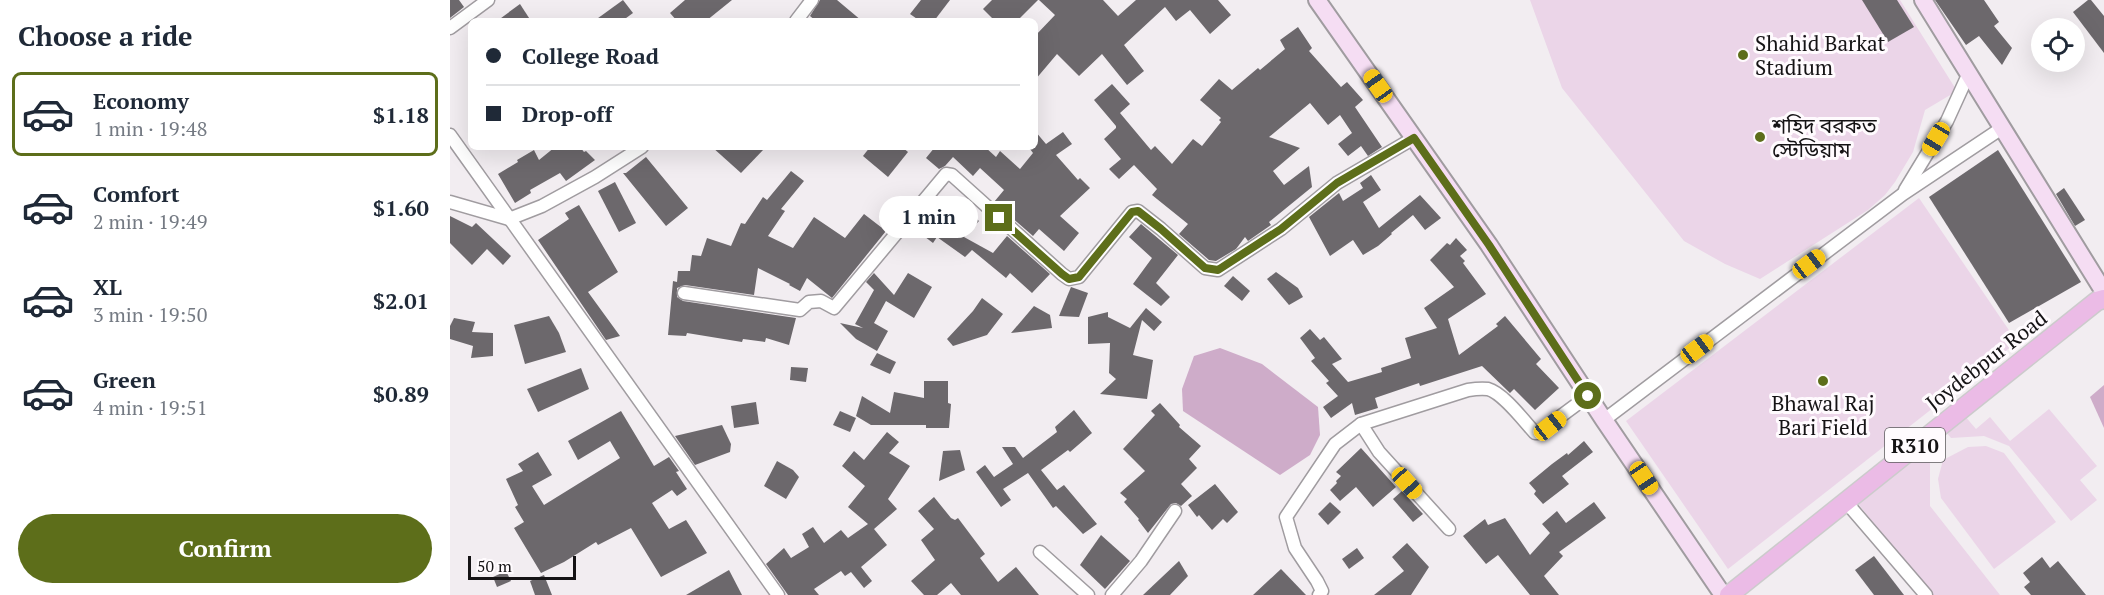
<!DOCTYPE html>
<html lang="en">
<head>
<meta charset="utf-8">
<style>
	:root { --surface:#fff; --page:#f6f6f7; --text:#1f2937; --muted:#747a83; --line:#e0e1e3; --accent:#5d6e1a }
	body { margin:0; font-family:"PT Serif","Noto Sans Bengali",serif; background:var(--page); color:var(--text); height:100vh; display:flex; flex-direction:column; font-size:22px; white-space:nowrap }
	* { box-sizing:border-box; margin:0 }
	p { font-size:20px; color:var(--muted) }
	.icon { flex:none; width:33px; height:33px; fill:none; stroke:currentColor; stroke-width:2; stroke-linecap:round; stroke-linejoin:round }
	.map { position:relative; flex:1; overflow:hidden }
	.details { display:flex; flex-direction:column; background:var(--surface); width:450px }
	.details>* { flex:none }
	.banner { position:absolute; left:18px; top:18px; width:570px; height:132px; border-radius:9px; box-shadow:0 6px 24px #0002; display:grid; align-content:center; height:132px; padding:0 18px; background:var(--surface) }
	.buttons { position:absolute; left:1581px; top:18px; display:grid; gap:12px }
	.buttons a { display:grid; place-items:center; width:54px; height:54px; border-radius:50%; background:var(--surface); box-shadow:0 6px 24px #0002; font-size:30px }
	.scale { position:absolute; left:18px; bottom:15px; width:108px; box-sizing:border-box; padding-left:6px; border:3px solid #151315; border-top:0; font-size:16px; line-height:21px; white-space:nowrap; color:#151315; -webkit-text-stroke:4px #fffbfe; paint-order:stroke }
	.end { position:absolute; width:27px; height:27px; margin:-14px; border:8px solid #5d6e1a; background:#fff; box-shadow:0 0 0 3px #fff }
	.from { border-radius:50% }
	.bubble { position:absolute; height:42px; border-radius:21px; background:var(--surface); box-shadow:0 6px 24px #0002; font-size:20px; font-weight:800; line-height:42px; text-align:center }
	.car { position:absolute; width:18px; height:36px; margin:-18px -9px; border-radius:8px; box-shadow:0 0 4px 2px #0007; background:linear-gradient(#f5c518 24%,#345 0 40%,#f5c518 0 76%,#345 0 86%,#f5c518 0) }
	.banner b { display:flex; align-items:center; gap:21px; height:57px; font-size:22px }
	.banner b+b { border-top:2px solid var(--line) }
	.banner i { width:15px; height:15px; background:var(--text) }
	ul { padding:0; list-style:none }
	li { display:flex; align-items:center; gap:18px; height:84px; margin:0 12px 9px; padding:0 6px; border:3px solid transparent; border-radius:9px }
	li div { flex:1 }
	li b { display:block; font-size:22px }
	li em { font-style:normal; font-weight:800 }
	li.current { border-color:var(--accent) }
	li>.icon { width:54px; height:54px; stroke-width:1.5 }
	h2 { padding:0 18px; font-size:27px; line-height:72px }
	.button { display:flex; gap:12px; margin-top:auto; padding:12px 18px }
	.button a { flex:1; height:69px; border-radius:36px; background:var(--accent); color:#fff; font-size:24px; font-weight:800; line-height:69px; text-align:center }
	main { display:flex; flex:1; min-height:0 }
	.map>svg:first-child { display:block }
	.green { fill:#ebd5e8 }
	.water { fill:#ceacc9 }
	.building { fill:#6c686c }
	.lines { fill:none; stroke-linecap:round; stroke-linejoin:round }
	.minor-casing { stroke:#a09ca0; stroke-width:15 }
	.secondary-casing { stroke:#a09ca0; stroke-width:20 }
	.primary-casing { stroke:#cccbcc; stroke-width:21 }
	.minor { stroke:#fff; stroke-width:12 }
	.secondary { stroke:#f5ddf3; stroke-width:16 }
	.primary { stroke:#ebbbe6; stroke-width:18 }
	.route { stroke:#5d6e1a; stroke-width:8 }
	.poi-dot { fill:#5d6e1a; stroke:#fffbfe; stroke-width:2 }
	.labels { text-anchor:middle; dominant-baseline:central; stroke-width:6; stroke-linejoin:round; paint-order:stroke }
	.shield { fill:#fffbfe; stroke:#5b595b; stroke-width:1.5 }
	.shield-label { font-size:20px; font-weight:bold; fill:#151315 }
	.poi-label { font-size:21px; fill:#151315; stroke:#fffbfe; text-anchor:start }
	.street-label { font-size:21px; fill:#151315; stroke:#fffbfe }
</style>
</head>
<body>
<main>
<section class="details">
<h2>Choose a ride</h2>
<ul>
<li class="current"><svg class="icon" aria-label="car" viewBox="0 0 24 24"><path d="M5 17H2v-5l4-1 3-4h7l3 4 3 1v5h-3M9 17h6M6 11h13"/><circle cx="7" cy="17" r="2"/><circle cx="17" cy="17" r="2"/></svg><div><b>Economy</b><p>1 min · 19:48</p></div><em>$1.18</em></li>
<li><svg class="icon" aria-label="car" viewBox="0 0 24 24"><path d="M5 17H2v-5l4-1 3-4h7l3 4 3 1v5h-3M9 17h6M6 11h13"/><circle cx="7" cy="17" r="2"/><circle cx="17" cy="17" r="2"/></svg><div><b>Comfort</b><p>2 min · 19:49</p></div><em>$1.60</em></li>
<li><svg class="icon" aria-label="car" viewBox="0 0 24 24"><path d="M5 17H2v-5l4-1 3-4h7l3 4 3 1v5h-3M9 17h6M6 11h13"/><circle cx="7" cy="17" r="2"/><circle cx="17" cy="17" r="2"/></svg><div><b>XL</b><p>3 min · 19:50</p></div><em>$2.01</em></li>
<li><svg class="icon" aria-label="car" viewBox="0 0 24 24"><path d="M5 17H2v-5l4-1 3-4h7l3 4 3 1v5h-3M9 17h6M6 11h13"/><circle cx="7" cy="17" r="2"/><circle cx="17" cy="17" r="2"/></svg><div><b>Green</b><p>4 min · 19:51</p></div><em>$0.89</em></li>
</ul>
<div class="button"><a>Confirm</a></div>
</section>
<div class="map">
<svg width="1654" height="595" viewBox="0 0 1654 595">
	<rect width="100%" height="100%" fill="#f2edf1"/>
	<g class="green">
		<path d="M1080 0H1450L1507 91 1475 110 1463 152 1445 182 1435 195 1418 210 1310 279 1275 264 1234 241 1112 88Z"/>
		<path d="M1469 198 1567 342 1278 569 1176 421Z"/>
		<path d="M1599 409 1647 466 1630 480 1647 500 1621 521 1559 446 1534 436 1501 438 1495 431 1514 415 1526 429 1540 417 1560 441Z"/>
		<path d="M1484 439 1490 447 1480 456V506L1550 595H1481L1406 501Z"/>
		<path d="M1536 446 1554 453 1606 522 1544 569 1491 498 1488 479 1493 460 1518 447Z"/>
	</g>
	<g class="water">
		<path d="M770 348 812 364 868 407 870 435 860 455 830 475 733 411 732 389 744 356Z"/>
		<path d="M1654 385V428L1640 397Z"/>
	</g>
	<g class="building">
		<path d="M0 0H9L14 7 0 18Z"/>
		<path d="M173 0 183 13 172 21H144Z"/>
		<path d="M235 0H282L256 21H227L220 13Z"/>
		<path d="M370 0H387L412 21H366L360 16Z"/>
		<path d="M471 0H500L484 21H470L460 14Z"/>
		<path d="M542 0H588L567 21H545L533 9Z"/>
		<path d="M589 0H653L668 16 686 0H768L781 15 760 34 740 10 726 21 715 7 674 45 694 71 677 85 652 54 629 76 607 54 585 80V36L605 15Z"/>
		<path d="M1412 0H1447L1464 27 1438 42Z"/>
		<path d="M1485 0H1534L1549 22 1544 26 1562 48 1552 65 1529 36 1516 45Z"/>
		<path d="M1638 0H1641L1654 16V53L1623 12Z"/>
		<path d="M70 4 81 21H47Z"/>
		<path d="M848 27 862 48 859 51 891 87 897 82 913 100 905 107 932 147 918 156 911 146 898 156 888 144 902 133 890 115 878 125 860 103 819 137 850 148 823 171 834 185 859 166 862 187 819 222 821 225 798 241 795 237 786 249 766 261 759 260 729 234 738 224 702 195 707 189 684 165 669 179 659 169 671 159 654 139 666 128V126L644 100 662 84 680 104 670 113 701 150 705 146 722 164 743 139 752 146 771 122 769 120 771 118 750 100 769 79 782 90 808 68 810 70 835 49 830 40Z"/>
		<path d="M585 131 596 144 613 132 622 144 606 155 628 180 630 178 640 188 610 216 629 233 614 251 589 229 583 236 544 202 554 190 530 168 523 176 503 157 495 166 489 169 476 158 485 147H535L546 157 550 151 570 169 583 153 580 149 585 147Z"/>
		<path d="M105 147H130L134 152 136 151 145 160 116 181 110 173 80 190 81 193 65 203 48 174 68 162 67 160 84 150 89 160Z"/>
		<path d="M262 147H316L291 173Z"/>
		<path d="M420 147H452L458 152 438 177 413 156Z"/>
		<path d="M1548 150 1631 282 1559 323 1479 197Z"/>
		<path d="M196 157 238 208 216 226 173 173H176Z"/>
		<path d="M341 171 354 181 331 209 335 211 318 236 343 248 364 217 395 238 414 214 436 231 382 298 357 278 350 291 339 285 340 284 308 268 304 295 235 285 227 288V297L233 301 346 318 339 345 316 338 315 342 293 339 292 342 237 333 236 336 218 335 223 281 227 282 228 271H240L242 255 251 256 257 238 281 246 291 223 295 224 313 197 317 200Z"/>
		<path d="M921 175 931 190 913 202 929 228 970 195 991 218 975 230 963 215 941 233 942 234 928 246 913 255 903 240 880 256 859 217 889 193 893 201 913 188 910 183Z"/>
		<path d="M165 182 186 223 169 232 148 191Z"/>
		<path d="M1614 188 1635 220 1625 226 1606 194Z"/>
		<path d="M129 205 168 272 138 292 170 336 156 340 88 240 119 219 115 213Z"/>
		<path d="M514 207 529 221 514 237 543 253 557 236 600 274 582 293 560 273 556 278 522 250 515 257 487 237 483 243 462 227 477 209 497 225Z"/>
		<path d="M0 216 22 227 26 223 61 256 53 265 37 249 22 265 0 243Z"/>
		<path d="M691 224 728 255 706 283 720 297 711 306 683 284 702 258 679 237Z"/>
		<path d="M1006 238 1017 250 1010 256 1015 261 1013 263 1036 294 998 319 1009 355 1048 326 1046 324 1055 316 1091 359 1086 364 1109 388 1085 410 1064 389 1060 393 1032 366 970 386 969 383 925 398 928 408 905 415 902 403 881 418 873 407 888 396 876 383 879 381 861 361 865 358 850 338 860 329 870 340 874 337 892 359 882 364 898 382 932 372 931 368 961 358 955 338 987 328 974 308 1004 287 980 260 997 243 1000 245Z"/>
		<path d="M826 272 848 288 853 297 839 305 817 279Z"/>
		<path d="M424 273 444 295 458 273 482 287 464 318 436 301 424 323 438 331 427 351 406 339 390 323 413 328 405 324 424 290 416 282Z"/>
		<path d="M783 276 800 291 792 301 774 286Z"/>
		<path d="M621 287 638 293 629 317 609 316Z"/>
		<path d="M532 298 553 314 537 335 503 346 497 339 523 311Z"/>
		<path d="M584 306 600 315 602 328 561 333Z"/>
		<path d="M696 308 712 322 704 331 692 320 683 355 703 360 697 399 650 394 666 379 659 373 660 343 638 344V317L658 312V317L680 328Z"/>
		<path d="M99 316 109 333 116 352 75 364 64 325Z"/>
		<path d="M4 318 25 322 22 332 43 333V356L21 358 23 346 0 339V326Z"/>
		<path d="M427 353 446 362 440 374 420 365Z"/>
		<path d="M341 367 358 368 356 382 340 380Z"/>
		<path d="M131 368 139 389 88 412 77 389Z"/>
		<path d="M474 381H498V403L501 404 499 428H476V425H421L406 416 412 396 440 413 444 392 474 398Z"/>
		<path d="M306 402 309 424 284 428 281 406Z"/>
		<path d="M710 403 730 425 729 427 751 446 739 459 747 468 731 484 742 496 731 506 726 503 721 504 698 533 688 520 689 519 674 502 677 499 670 493 695 471 673 449 705 415 701 411Z"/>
		<path d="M624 410 642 433 620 452 618 450 591 470 607 490 614 485 647 524 633 534 606 506 603 508 578 473 553 489 561 500 551 507 526 472 535 465 544 477 563 464 552 447H565L573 458 607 432 605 427Z"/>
		<path d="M171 411 204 466 219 457 229 471 226 472 237 489 227 496 222 490 202 503 219 529 236 520 257 553 211 577 181 528 148 545 146 542 114 562 91 573 64 528 74 522 65 507 68 505 56 479 73 471 68 464 88 452 102 475 82 486 94 505 170 458 160 441 128 460 118 441Z"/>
		<path d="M390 411 406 418 400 432 383 425Z"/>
		<path d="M272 425 281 444 280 452 245 465 225 436Z"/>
		<path d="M437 432 449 442 439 453 460 466 438 499 447 509 424 529 437 545 411 567 422 581 414 588 401 572 395 576 391 571 364 589 369 595H338L316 564 334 548 341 558 359 547 352 534 363 527 374 543 391 530 398 538 418 524 398 507 415 486 392 466 404 451 414 460Z"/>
		<path d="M1134 441 1143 452 1112 476 1119 484 1093 504 1084 494 1086 491 1079 483 1102 464 1117 453 1118 455Z"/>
		<path d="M911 448 946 487 923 507 906 487 890 501 880 490 887 483 886 481 891 476 886 472Z"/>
		<path d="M510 450 515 470 489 481 493 451Z"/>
		<path d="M327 461 343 470 349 477 336 499 314 486Z"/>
		<path d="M765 484 788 512 777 523 773 519 762 530 749 515 747 517 738 505Z"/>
		<path d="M952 491 973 514 963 522 943 499Z"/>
		<path d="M484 497 501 518 505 520 508 518 535 554 530 558 548 582 566 567 589 595H511L501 583 487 595H474L461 581 485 560 471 540 484 529 468 511Z"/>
		<path d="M880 502 891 512 878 525 868 514Z"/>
		<path d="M1144 502 1156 518 1109 552 1113 556 1094 576 1109 595H1080L1048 555 1036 564 1013 536 1035 519 1038 525 1055 518 1080 555 1100 533 1092 524 1107 511 1116 523Z"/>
		<path d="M651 535 680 561 655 589 630 565Z"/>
		<path d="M957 543 979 567 961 595H924L954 571 942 557Z"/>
		<path d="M907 548 914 558 899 569 892 559Z"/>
		<path d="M1424 556 1454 595H1424L1405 570Z"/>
		<path d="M1592 557 1600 568 1608 561 1636 595H1581L1574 587 1580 582 1573 573Z"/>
		<path d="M729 561 738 576 720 595H693Z"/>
		<path d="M831 569 856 595H803Z"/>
		<path d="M279 570 292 595H236Z"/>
		<path d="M56 571 61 581 47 587 43 577Z"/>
		<path d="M94 575 102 595H85L80 581Z"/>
	</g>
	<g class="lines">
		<g class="minor-casing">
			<g id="minor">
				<path d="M346 21 362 0"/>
				<path d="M0 28 38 0"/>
				<path d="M0 135 328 595"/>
				<path d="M1455 190 1497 121 1518 75"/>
				<path d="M0 202 59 219 92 206 145 177 192 147"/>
				<path d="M234 293 350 310 359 302 371 301 384 308 496 174 502 175 612 274 619 279 629 277 682 212 688 211 711 229 755 268 768 270 831 229 887 183 964 138"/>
				<path d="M1154 420 1453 194 1552 128"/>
				<path d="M911 424 1018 390C1024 389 1031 388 1038 389 1053 393 1074 421 1085 433H1088L1138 396"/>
				<path d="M1396 502 1476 595"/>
				<path d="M590 552 638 595"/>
				<path d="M662 595 691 561 725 511"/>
				<path d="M869 595 872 591 867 581 845 548 836 517 885 444 911 424 929 452 999 529"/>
			</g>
		</g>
		<g class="secondary-casing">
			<g id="secondary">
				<path d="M867 0 1039 245 1154 420 1273 595"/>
				<path d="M1473 0 1654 292"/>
			</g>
		</g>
		<g class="primary-casing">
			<path id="primary" d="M1279 595 1647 301 1654 299"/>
		</g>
		<use href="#minor" class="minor"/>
		<use href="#secondary" class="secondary"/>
		<use href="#primary" class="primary"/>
	</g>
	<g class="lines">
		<path class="route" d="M549 218 612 274 619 279 629 277 682 212 688 211 711 229 755 268 768 270 831 229 887 183 964 138 1039 245 1138 396"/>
	</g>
	<g class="poi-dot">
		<circle cx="1293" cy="55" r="6"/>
		<circle cx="1310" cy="137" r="6"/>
		<circle cx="1373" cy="381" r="6"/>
	</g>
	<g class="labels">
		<rect class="shield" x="1435" y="428" width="60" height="34" rx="4.5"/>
		<g class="shield-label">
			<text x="1465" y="445">R310</text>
		</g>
		<g class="poi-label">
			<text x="1305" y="43">Shahid Barkat<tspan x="1305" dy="24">Stadium</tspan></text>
			<text x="1322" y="125">শহিদ বরকত<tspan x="1322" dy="24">স্টেডিয়াম</tspan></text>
			<text x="1373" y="403" text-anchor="middle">Bhawal Raj<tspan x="1373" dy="24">Bari Field</tspan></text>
		</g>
		<g class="street-label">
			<text transform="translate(1536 360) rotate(-38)">Joydebpur Road</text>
		</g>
	</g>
</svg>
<div class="buttons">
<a><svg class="icon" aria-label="locate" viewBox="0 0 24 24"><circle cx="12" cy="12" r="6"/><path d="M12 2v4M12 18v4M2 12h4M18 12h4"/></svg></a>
</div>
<div class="scale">50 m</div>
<i class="end from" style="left:1138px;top:396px"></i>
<i class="end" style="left:549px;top:218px"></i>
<div class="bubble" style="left:429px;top:196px;width:99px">1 min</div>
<i class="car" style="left:928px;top:86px;rotate:325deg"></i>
<i class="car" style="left:1486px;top:139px;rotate:211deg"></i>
<i class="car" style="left:1359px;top:264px;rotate:53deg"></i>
<i class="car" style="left:1247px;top:349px;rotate:53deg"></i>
<i class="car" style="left:1100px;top:426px;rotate:52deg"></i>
<i class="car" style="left:1194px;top:478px;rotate:146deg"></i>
<i class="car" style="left:957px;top:483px;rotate:138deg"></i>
<div class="banner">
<b><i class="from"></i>College Road</b>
<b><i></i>Drop-off</b>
</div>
</div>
</main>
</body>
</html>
